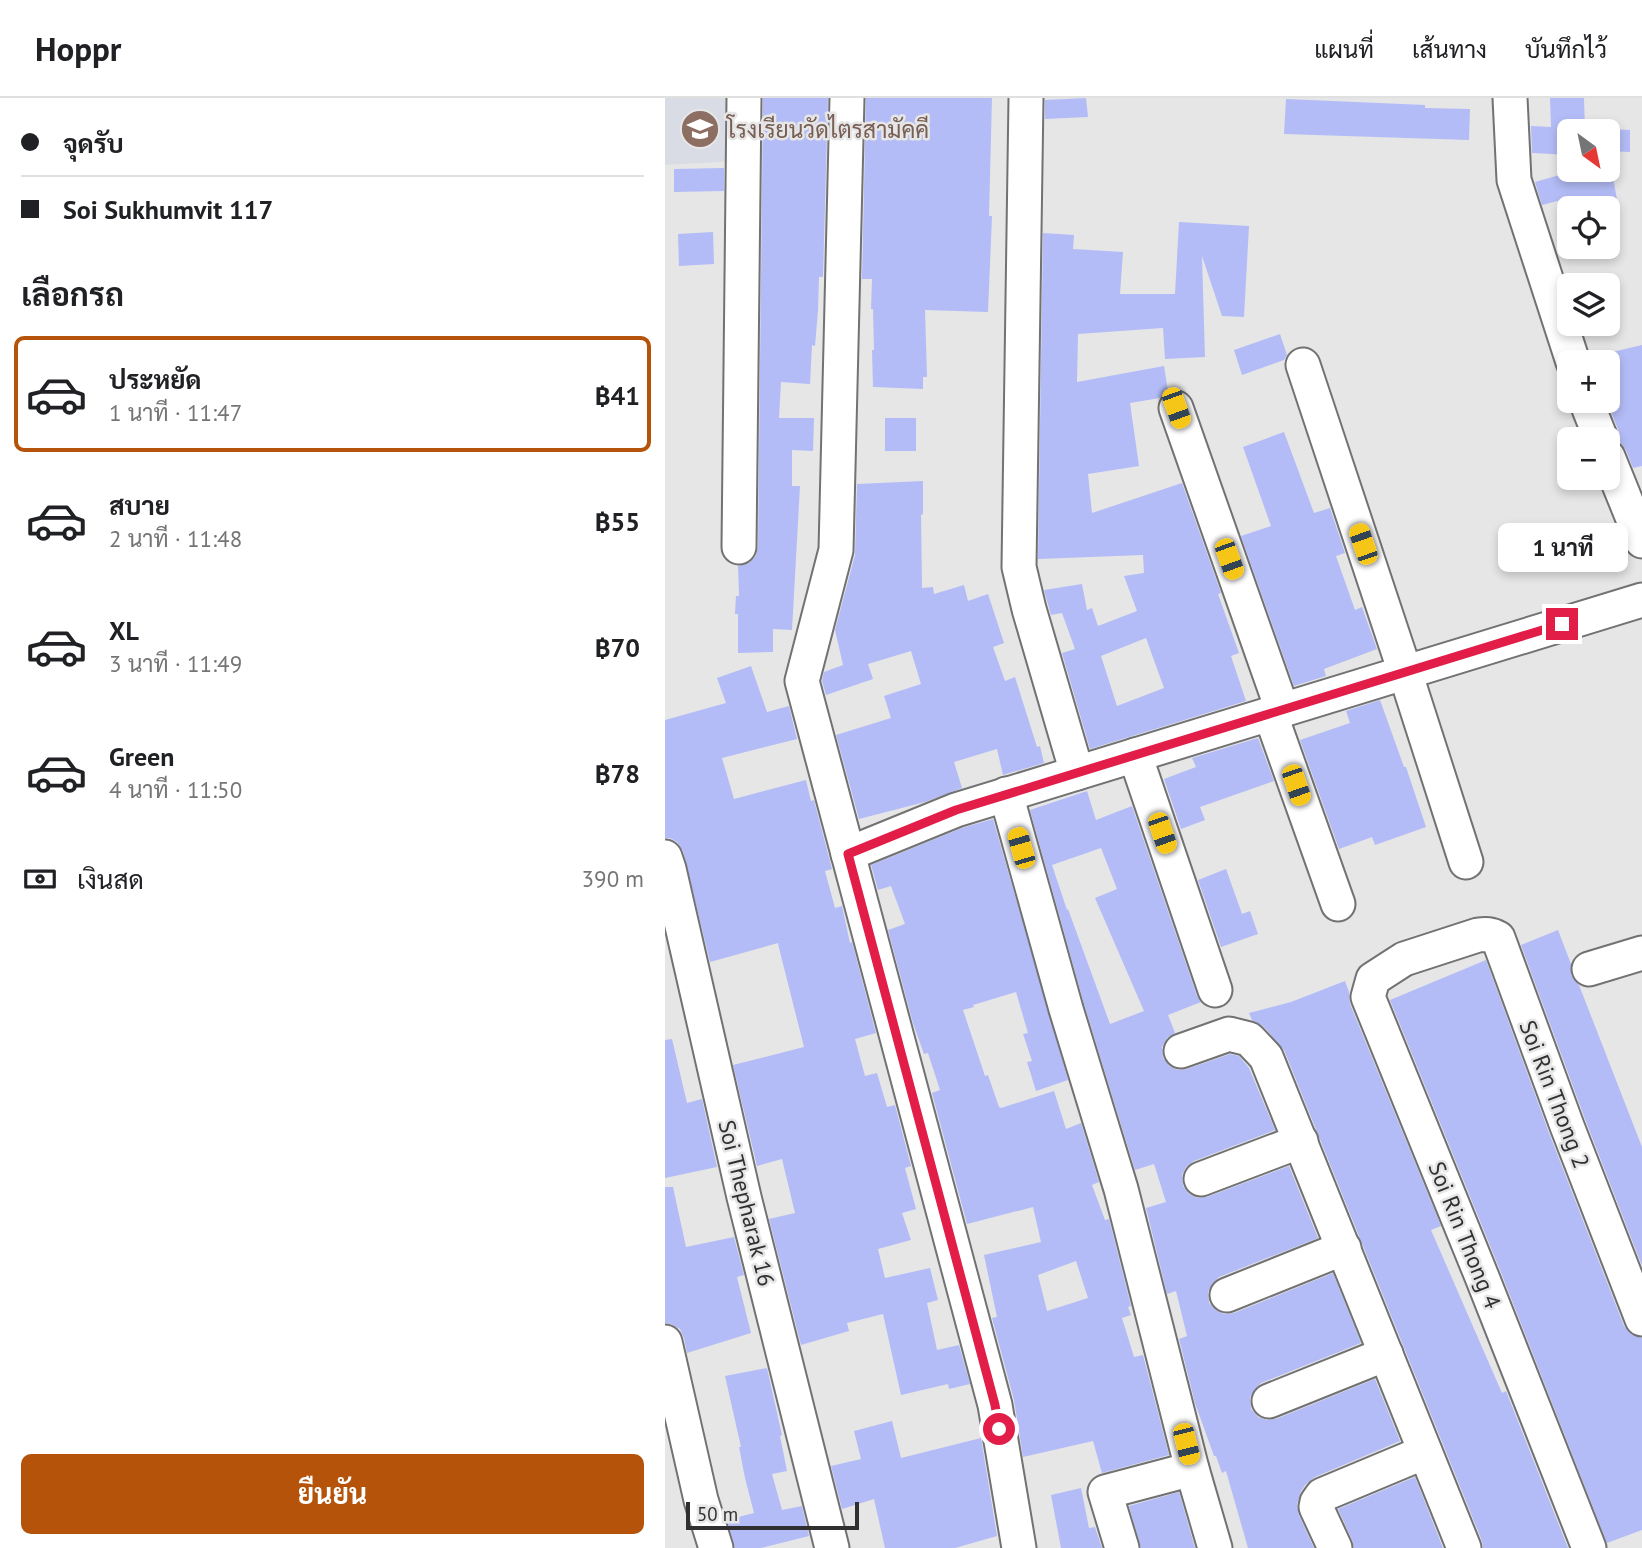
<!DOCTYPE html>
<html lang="th">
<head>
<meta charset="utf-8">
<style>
	:root { --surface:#fff; --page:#f2f2f2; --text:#202124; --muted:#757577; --line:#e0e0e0; --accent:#b45309 }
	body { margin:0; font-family:"PT Sans",Sarabun,sans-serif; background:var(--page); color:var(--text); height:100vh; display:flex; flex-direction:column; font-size:26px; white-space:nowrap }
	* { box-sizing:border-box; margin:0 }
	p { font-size:23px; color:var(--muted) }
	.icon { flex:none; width:38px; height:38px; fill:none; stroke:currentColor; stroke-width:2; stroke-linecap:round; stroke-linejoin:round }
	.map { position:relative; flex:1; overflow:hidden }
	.side { display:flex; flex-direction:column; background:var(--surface); width:665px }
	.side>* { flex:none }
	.guide { display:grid; align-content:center; height:154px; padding:0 21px; background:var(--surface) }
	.needle { width:46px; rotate:147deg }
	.tools { position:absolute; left:892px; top:21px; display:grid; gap:14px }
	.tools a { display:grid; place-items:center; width:63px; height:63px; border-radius:10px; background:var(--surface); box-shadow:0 4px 10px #0003; font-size:35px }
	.scale { position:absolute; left:21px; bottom:18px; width:173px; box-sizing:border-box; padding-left:7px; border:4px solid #303030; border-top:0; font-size:19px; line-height:24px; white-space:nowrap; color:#303030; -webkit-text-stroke:5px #e6e6e7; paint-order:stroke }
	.end { position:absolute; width:32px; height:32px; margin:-16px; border:9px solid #e11d48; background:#fff; box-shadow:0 0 0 4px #fff }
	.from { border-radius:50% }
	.bubble { position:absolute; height:49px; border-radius:10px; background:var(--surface); box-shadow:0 4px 10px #0003; font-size:23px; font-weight:700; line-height:49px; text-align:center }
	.car { position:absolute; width:21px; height:42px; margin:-21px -10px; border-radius:9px; box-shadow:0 0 5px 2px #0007; background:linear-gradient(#f5c518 24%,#345 0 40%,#f5c518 0 76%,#345 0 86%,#f5c518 0) }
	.guide b { display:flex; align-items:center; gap:24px; height:66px; font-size:26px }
	.guide b+b { border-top:2px solid var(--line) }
	.guide i { width:18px; height:18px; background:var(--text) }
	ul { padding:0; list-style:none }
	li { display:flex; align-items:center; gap:21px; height:116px; margin:0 14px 10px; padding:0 7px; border:4px solid transparent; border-radius:10px }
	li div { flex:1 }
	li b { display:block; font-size:26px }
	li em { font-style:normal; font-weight:700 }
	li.current { border-color:var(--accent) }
	li>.icon { width:63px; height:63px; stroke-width:1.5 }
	h2 { padding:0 21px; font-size:32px; line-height:84px }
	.pay { display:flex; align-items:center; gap:18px; height:77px; padding:0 21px; font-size:26px }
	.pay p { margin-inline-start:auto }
	.action { display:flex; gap:14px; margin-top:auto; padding:14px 21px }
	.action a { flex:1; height:80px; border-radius:10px; background:var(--accent); color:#fff; font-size:28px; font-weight:700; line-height:80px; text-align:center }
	header { display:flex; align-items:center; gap:42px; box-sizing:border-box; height:98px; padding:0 35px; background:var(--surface); border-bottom:2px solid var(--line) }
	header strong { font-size:33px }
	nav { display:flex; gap:38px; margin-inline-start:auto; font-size:24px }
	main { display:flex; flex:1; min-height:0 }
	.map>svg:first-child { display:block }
	.built { fill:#dadce5 }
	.building { fill:#b3bcf6; fill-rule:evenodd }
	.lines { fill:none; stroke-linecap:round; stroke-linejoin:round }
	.minor-casing { stroke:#727273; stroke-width:37 }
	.minor { stroke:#fff; stroke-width:33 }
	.route { stroke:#e11d48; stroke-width:9 }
	.labels { text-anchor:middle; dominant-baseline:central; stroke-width:5; stroke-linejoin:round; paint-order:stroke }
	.education-label { font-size:23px; fill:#785e54; stroke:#e6e6e7; text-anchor:start }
	.street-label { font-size:23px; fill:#303030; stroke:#e6e6e7 }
</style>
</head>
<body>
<header>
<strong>Hoppr</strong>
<nav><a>แผนที่</a><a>เส้นทาง</a><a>บันทึกไว้</a></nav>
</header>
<main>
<section class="side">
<div class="guide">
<b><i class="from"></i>จุดรับ</b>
<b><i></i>Soi Sukhumvit 117</b>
</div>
<h2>เลือกรถ</h2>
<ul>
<li class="current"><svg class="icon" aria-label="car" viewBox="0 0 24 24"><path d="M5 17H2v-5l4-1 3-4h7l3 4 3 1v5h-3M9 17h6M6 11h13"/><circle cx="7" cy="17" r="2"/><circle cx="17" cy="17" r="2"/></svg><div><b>ประหยัด</b><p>1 นาที · 11:47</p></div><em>฿41</em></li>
<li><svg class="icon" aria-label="car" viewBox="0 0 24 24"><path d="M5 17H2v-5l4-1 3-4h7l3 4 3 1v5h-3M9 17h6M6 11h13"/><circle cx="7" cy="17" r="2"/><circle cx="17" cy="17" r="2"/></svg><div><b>สบาย</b><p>2 นาที · 11:48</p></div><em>฿55</em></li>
<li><svg class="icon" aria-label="car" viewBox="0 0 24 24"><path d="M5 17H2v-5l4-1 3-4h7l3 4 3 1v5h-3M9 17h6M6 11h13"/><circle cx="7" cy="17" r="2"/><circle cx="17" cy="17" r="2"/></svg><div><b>XL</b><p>3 นาที · 11:49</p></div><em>฿70</em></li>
<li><svg class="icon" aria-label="car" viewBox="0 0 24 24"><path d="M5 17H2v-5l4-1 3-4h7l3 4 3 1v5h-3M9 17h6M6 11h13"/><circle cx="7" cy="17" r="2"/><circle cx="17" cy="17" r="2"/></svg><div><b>Green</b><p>4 นาที · 11:50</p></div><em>฿78</em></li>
</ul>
<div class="pay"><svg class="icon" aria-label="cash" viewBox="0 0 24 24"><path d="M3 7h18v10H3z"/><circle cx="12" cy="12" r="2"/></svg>เงินสด<p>390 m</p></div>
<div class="action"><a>ยืนยัน</a></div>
</section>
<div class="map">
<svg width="977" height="1450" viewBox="0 0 977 1450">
	<rect width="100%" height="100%" fill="#e6e6e7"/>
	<path class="built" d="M0 0H70L69 63 0 67Z"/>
	<g class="building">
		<path d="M98 0H163L158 179H154L153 212 150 248 147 247 145 286 116 284 114 320H149L148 353 127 352V388H135L127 532 108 531V554L73 555V516H70L71 498H74L73 468 84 465 91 458 93 449Z"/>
		<path d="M201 0H327L324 118H327L323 214 260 212 262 279H258V291L208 289 207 252H209L208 211H206L207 181H197Z"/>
		<path d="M421 0 423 19 380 21V2Z"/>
		<path d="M885 0H919L920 33H905V57L867 55 866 28 886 29Z"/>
		<path d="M621 1 760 7V10L805 11 804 42 619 36Z"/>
		<path d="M943 31 965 32V54L943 53Z"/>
		<path d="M59 70V93L9 94V71Z"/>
		<path d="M905 74V83L947 74 953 107 931 110 929 103 897 109 896 102 877 107 870 84Z"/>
		<path d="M514 124 584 128 579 219 557 218 537 158 540 259 500 261 498 230 413 236 412 284 499 268 503 293 495 300 465 305 474 368 423 376 427 415 517 385 556 495 553 496 574 555 566 558 581 603 425 651 397 555 410 551 397 515 386 517 379 492 417 486 422 512 427 510 433 528 472 513 459 478 479 475 478 457 373 461 378 135 409 137 408 151 458 154 455 196H510ZM481 540 499 590 452 608 436 558Z"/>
		<path d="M48 134 49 166 14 168 13 136Z"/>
		<path d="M615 236 622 257 619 262 577 277 569 252Z"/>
		<path d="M977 247V368L968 370 961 352 955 344 954 334 942 303H943V255Z"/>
		<rect x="220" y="320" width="31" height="33"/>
		<path d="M619 334 649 415 665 410 680 455 671 458 690 512 697 509 712 551 659 571 661 578 629 588 576 438 606 428 578 349Z"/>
		<path d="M258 383V416L256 417 257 490 268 489 269 496 299 487 303 503 323 496 339 545 328 549 340 583 350 579 372 649 375 648 379 665 338 677 332 651 289 664 297 690 260 704 194 721 171 637 226 620 219 598 256 586 246 553 203 566 208 581 161 597 157 583 159 574 178 567 170 532 190 457 192 386Z"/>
		<path d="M86 568 102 614 124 608 132 641 57 660 69 701 141 682 146 703 149 702 167 771 160 773 170 810 177 808 185 845 187 844 211 935 190 941 200 978 212 975 222 1009 230 1007 246 1068 240 1070 251 1111 237 1115 246 1142 213 1151 220 1180 265 1170 273 1202 262 1205 272 1252 294 1247 305 1286 284 1291 283 1286 236 1297 218 1216 182 1225 184 1233 136 1247 104 1121 130 1115 117 1061 92 1068 68 967 139 949 114 850 113 845 45 864 18 753 12 744 5 740H0V622L61 605 52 580Z"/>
		<path d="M715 602 739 669H741L761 729 710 747 707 739 674 751 635 642 685 625 681 613Z"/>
		<path d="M593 640 609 683 535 709 540 722 516 731 499 681 531 669 527 660Z"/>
		<path d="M422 693 431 722 467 708 532 898 536 904 503 917 510 935 502 940 497 949 498 960 504 968 513 972 522 971 565 956 574 958 584 970 610 1032 529 1063 521 1069 517 1077 518 1088 524 1096 532 1100 542 1099 624 1068 653 1140 554 1179 547 1186 543 1194 544 1205 551 1212 559 1216 569 1215 668 1175 696 1245 596 1285 589 1292 585 1300 586 1311 593 1319 602 1322 611 1321 710 1281 735 1343 650 1379 641 1386 636 1393 632 1406 634 1417 649 1450H583L561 1373 557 1375 551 1358H549L530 1305 514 1241 522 1238 511 1193 502 1196 481 1110 501 1104 489 1066 470 1072 419 906 365 712ZM436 750 452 791 430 800 479 913 445 926 403 811 402 812 387 767Z"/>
		<path d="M328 721 403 982 371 993 362 964 367 963 358 936 363 935 351 894 308 907 309 909 298 912 320 978 323 977 334 1009 336 1010 389 993 401 1031 416 1025 434 1084 427 1087 440 1122 444 1121 466 1208 463 1209 466 1217 457 1220 469 1259 478 1257 504 1357 437 1375 428 1343 358 1359 349 1302 327 1220 332 1219 319 1157 376 1144 368 1109 302 1126 267 995 275 992 263 955 259 956 248 925 223 832 240 826 226 788 213 792 206 767 297 730ZM411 1163 423 1200 382 1213 373 1177Z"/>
		<path d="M561 771 577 816 585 813 593 836 556 849 533 782Z"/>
		<path d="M893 832 906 866V877L914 887 977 1049V1168L920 1021 856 847Z"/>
		<path d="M821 862 884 1035 959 1228 966 1236 977 1240V1432L942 1445 835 1172 725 902Z"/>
		<path d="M680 883 684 894 685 906 776 1128 766 1132 837 1295 841 1293 903 1450H818L817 1443 619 952 598 928 587 922 584 915 626 904Z"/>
		<path d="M7 941 22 1005 37 1001 52 1069 0 1080V942Z"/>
		<path d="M0 1089H8L21 1149 69 1139 79 1177 72 1179 86 1235 22 1255 19 1240 15 1231 6 1226 0 1225Z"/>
		<path d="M102 1270 117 1337 115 1338 122 1373 107 1376 117 1412 137 1408 144 1438 96 1450H70L62 1422 89 1415 80 1380 74 1349H76L60 1278Z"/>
		<path d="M227 1323 236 1360 316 1340 332 1438 290 1450H220L209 1401 177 1411 166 1368 196 1361 189 1333Z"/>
		<path d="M750 1379 778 1450H689L687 1442 673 1411Z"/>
		<path d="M416 1390 424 1430 430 1429 437 1450H396L386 1397Z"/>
		<path d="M514 1394 530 1450H476L464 1408Z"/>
	</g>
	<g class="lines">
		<g class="minor-casing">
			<g id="minor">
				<path d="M182 0 171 452 137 583 330 1307 354 1450"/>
				<path d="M361 0 354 469 364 511 412 675"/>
				<path d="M845 0 849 82 908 264"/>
				<path d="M638 267 740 574 801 764"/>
				<path d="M921 303 936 341"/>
				<path d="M511 310 617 611"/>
				<path d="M943 359 977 443"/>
				<path d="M74 449 79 0"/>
				<path d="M605 615 673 806"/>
				<path d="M470 657 550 892"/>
				<path d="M341 696 401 911 456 1091 527 1371 550 1450"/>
				<path d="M183 756 291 712 977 502"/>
				<path d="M0 759 4 771 79 1099 167 1450"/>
				<path d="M924 871 977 855"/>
				<path d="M516 953 564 936 584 941 601 959 799 1450"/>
				<path d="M536 1081 636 1043"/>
				<path d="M562 1197 679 1150"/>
				<path d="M0 1244 36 1402 51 1450"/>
				<path d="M604 1303 721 1256"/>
				<path d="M457 1450 440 1394 527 1371"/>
				<path d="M670 1450 651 1409 652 1404 657 1397 760 1354"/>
				<path d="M924 1450 817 1179 703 899 708 881 739 861 813 837C821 836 826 836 833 840L902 1028 977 1221"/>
			</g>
		</g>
		<use href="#minor" class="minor"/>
	</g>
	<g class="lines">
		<path class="route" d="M334 1331 330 1307 183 756 291 712 897 526"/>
	</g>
	<defs>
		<g id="school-disc" transform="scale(2.0125)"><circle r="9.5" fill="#8d6e63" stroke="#e6e6e7"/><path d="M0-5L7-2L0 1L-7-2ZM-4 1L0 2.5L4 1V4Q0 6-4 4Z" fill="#fff"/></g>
	</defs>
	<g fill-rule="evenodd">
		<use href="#school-disc" x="35" y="31"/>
	</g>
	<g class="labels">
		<g class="education-label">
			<text x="62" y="31">โรงเรียนวัดไตรสามัคคี</text>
		</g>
		<g class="street-label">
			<text transform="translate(890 996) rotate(69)">Soi Rin Thong 2</text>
			<text transform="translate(82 1105) rotate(76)">Soi Thepharak 16</text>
			<text transform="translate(800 1137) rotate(68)">Soi Rin Thong 4</text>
		</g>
	</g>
</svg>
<div class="tools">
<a><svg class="needle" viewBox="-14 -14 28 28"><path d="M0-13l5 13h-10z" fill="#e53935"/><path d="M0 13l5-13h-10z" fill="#757577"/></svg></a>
<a><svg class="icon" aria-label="locate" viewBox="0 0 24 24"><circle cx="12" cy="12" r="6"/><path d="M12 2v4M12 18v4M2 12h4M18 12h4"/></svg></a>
<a><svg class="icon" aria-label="layers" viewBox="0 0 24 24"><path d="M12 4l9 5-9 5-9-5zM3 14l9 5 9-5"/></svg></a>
<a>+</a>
<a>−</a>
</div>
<div class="scale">50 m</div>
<i class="end from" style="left:334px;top:1331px"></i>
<i class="end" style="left:897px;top:526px"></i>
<div class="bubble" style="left:833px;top:425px;width:130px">1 นาที</div>
<i class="car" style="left:511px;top:310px;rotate:160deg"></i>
<i class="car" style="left:698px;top:446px;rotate:341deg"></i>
<i class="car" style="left:564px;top:461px;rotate:160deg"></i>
<i class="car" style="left:631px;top:687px;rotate:161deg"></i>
<i class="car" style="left:497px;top:735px;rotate:161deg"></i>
<i class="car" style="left:356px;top:750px;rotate:344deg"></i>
<i class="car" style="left:521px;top:1346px;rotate:166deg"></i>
</div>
</main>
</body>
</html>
